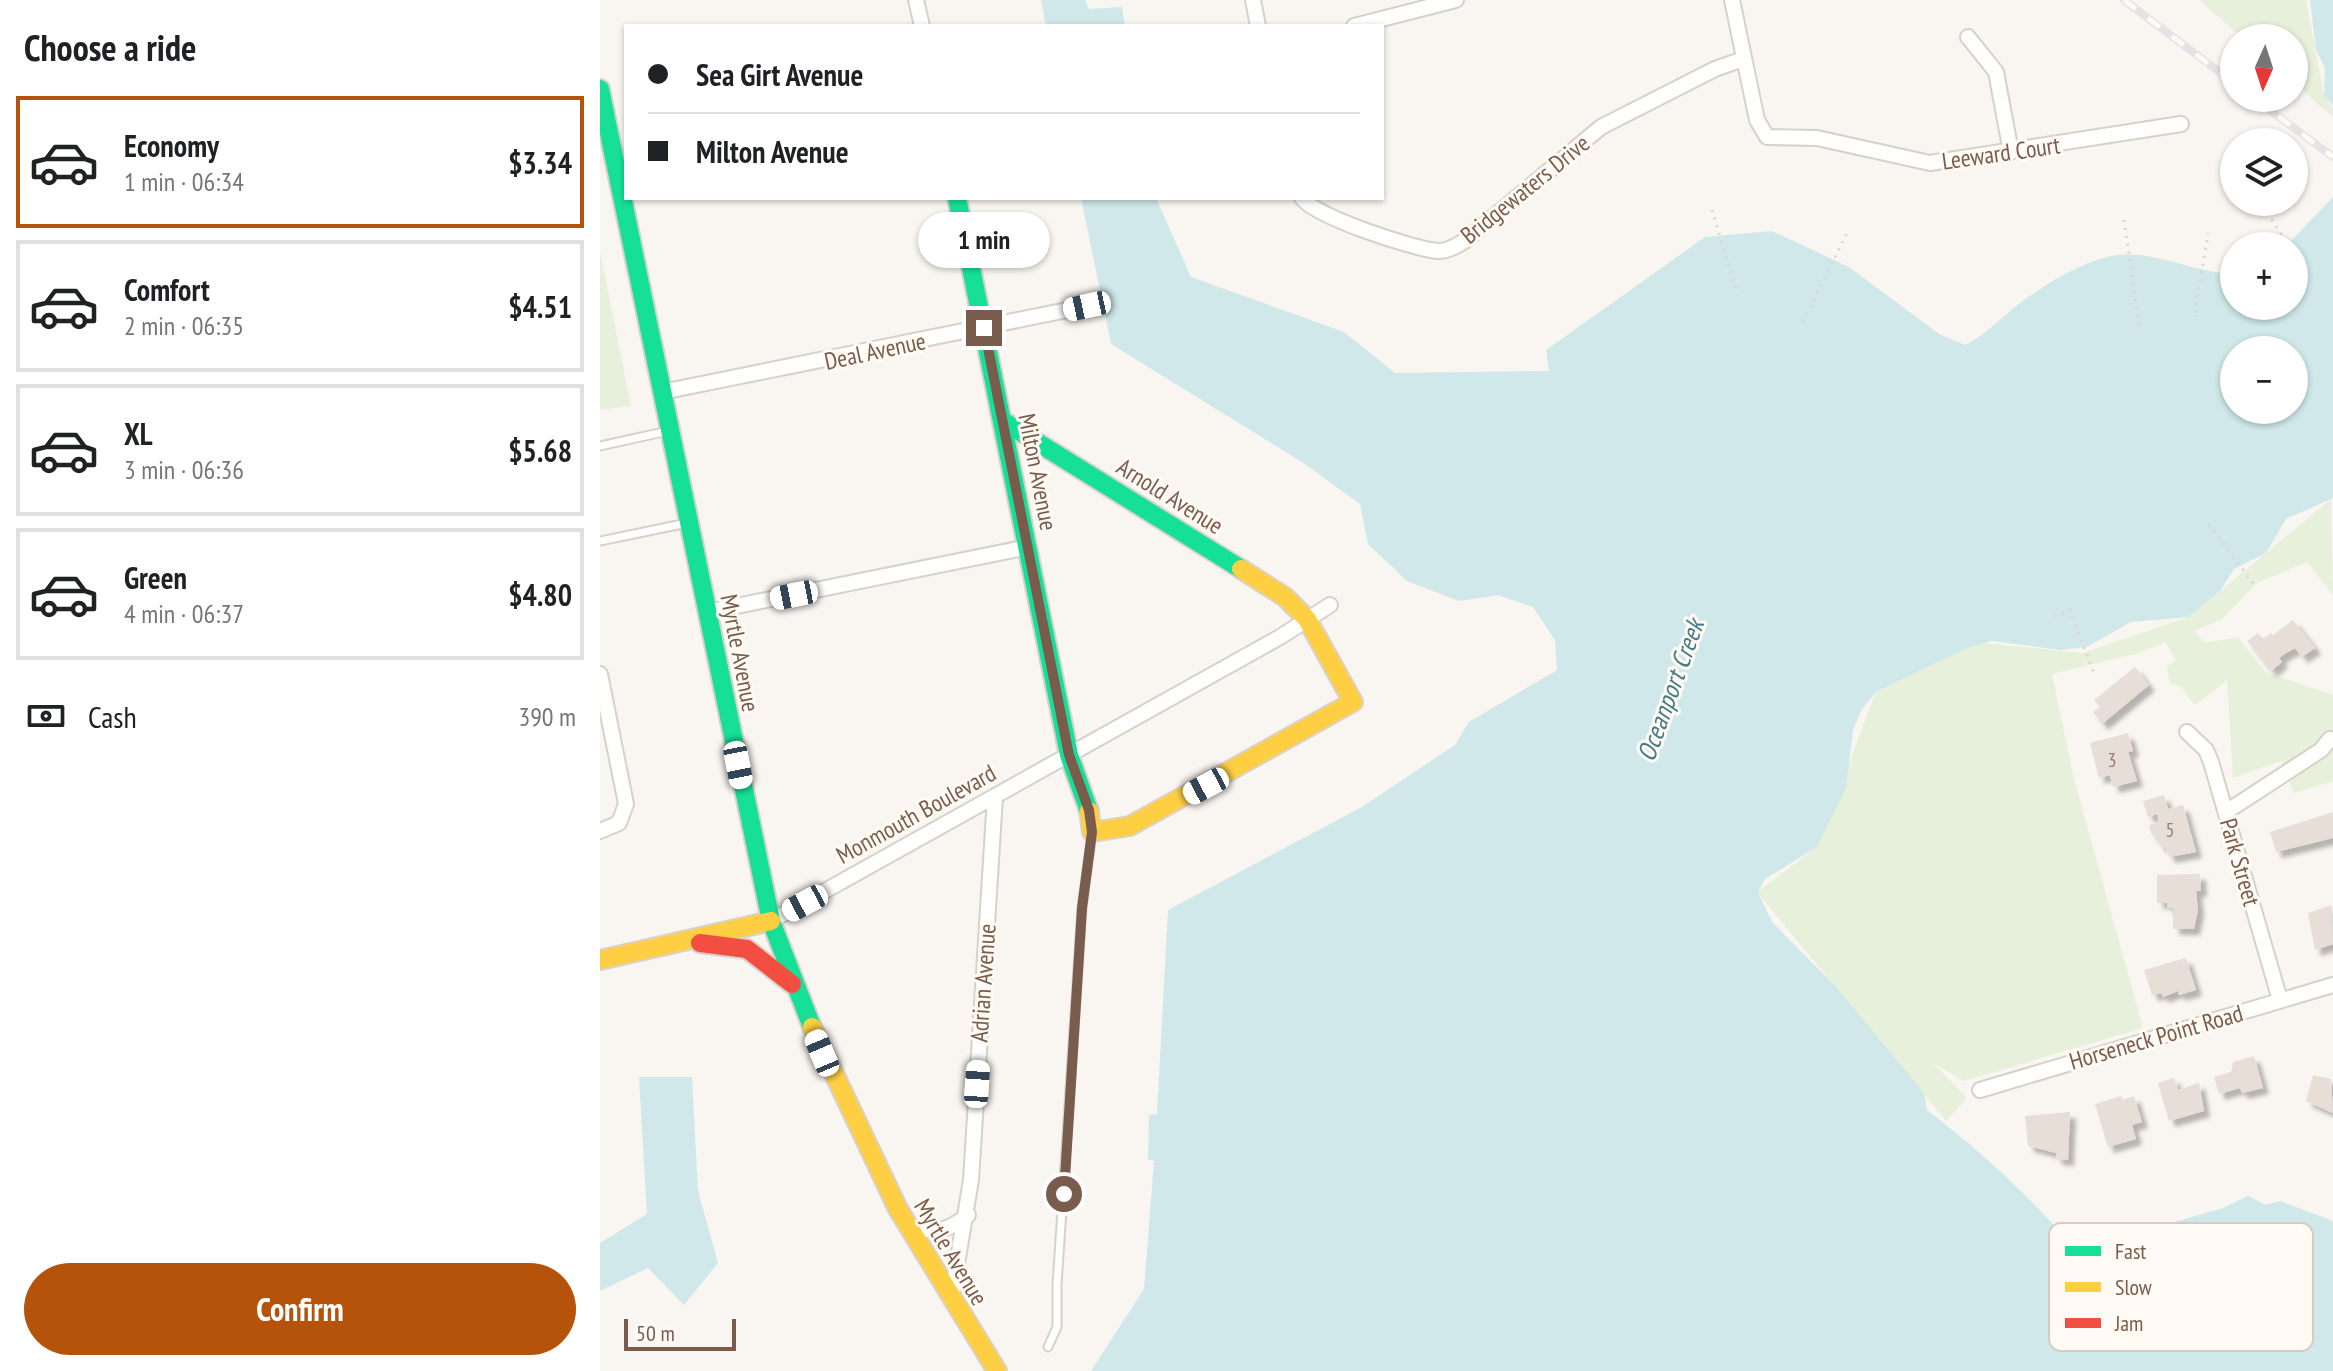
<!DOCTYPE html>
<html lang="en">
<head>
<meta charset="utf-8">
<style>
	:root { --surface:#fff; --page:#f2f2f2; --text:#202124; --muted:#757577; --line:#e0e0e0; --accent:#b45309 }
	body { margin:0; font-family:"PT Sans Narrow",sans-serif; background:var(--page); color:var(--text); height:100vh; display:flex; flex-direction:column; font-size:30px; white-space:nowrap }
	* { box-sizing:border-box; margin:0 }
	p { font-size:26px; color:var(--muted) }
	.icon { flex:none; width:44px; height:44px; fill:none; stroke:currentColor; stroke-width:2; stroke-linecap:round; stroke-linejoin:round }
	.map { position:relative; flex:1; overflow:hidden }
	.side { display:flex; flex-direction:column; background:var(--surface); width:600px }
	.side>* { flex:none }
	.hud { position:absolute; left:24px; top:24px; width:760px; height:176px; border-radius:0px; box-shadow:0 2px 6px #0004; display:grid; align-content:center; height:176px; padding:0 24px; background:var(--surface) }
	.needle { width:52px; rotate:183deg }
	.fabs { position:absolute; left:1620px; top:24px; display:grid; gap:16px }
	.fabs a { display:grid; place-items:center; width:88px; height:88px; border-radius:50%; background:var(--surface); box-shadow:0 2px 6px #0004; font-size:40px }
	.scale { position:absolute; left:24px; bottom:20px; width:112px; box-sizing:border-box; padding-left:8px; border:4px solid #7a5c4d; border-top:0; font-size:22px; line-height:28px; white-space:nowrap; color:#7a5c4d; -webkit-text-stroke:6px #fffaf3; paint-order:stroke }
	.end { position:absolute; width:36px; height:36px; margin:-18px; border:10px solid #7a5c4d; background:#fff; box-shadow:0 0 0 4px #fff }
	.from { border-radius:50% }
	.bubble { position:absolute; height:56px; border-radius:28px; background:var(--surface); box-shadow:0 2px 6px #0004; font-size:26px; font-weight:700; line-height:56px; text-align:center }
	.car { position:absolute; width:24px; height:48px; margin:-24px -12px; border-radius:10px; box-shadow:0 0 6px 2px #0007; background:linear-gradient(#fff 24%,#345 0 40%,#fff 0 76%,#345 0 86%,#fff 0) }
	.hud b { display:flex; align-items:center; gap:28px; height:76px; font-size:30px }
	.hud b+b { border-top:2px solid var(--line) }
	.hud i { width:20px; height:20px; background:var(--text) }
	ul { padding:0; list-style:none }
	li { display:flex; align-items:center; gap:24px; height:132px; margin:0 16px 12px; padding:0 8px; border:4px solid var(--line); border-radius:0px }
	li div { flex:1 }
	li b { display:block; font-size:30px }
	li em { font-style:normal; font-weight:700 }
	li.current { border-color:var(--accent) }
	li>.icon { width:72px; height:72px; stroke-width:1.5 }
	h2 { padding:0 24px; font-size:36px; line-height:96px }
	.pay { display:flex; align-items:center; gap:20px; height:88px; padding:0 24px; font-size:30px }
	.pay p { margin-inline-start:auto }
	.button { display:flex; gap:16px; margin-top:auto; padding:16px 24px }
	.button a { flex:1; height:92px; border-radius:48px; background:var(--accent); color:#fff; font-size:32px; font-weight:700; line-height:92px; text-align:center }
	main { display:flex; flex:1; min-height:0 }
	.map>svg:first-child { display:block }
	.green { fill:#e7f0db }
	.water { fill:#d0e8ea; fill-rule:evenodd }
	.building { fill:#e6ded7; filter:url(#shadow) }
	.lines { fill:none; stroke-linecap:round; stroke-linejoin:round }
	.lane-casing { stroke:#d7d1cb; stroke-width:11 }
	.street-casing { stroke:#d7d1cb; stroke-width:18 }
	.fast-casing { stroke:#d9d2cb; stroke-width:22 }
	.slow-casing { stroke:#d9d2cb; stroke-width:22 }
	.jam-casing { stroke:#d9d2cb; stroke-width:22 }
	.path { stroke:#dcd5d0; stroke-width:3; stroke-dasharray:2 6; stroke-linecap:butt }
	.lane { stroke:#fefefd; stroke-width:7 }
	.street { stroke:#fefefd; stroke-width:14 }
	.fast { stroke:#16e098; stroke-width:18 }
	.slow { stroke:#ffcf43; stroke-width:18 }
	.jam { stroke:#f24e42; stroke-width:18 }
	.rail-casing { stroke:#e6e3e7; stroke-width:8 }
	.rail { stroke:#fffaf3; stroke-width:5; stroke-dasharray:15; stroke-linecap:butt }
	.route { stroke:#7a5c4d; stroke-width:10 }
	.labels { text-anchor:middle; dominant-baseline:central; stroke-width:6; stroke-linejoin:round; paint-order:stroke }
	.number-label { font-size:20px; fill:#977e72 }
	.street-label { font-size:24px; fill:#7a5c4d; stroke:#fffaf3 }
	.water-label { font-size:26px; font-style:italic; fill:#437c86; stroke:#fffaf3 }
	.key { fill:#fffaf3; stroke:#d7cbc1; stroke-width:2 }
	.key-label { font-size:22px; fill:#7a5c4d }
</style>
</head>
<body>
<main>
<section class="side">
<h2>Choose a ride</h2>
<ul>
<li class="current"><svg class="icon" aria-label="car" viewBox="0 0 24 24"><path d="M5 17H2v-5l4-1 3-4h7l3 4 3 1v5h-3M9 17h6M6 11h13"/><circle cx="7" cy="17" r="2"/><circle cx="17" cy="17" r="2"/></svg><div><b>Economy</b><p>1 min · 06:34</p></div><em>$3.34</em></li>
<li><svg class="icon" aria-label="car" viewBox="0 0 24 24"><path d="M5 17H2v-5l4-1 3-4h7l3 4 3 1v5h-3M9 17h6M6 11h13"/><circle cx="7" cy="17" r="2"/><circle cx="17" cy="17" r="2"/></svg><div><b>Comfort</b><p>2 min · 06:35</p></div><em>$4.51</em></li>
<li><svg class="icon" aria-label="car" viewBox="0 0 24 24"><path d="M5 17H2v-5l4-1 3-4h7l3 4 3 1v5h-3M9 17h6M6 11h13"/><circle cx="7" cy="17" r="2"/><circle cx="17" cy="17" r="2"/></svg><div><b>XL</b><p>3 min · 06:36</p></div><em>$5.68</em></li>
<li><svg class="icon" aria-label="car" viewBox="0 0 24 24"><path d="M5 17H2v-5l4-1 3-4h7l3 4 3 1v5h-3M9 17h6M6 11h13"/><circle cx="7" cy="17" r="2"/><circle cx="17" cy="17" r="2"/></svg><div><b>Green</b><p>4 min · 06:37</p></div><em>$4.80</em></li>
</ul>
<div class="pay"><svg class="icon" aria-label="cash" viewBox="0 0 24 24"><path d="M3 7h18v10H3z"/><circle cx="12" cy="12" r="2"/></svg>Cash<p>390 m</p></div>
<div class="button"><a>Confirm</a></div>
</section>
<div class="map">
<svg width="1733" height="1371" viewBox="0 0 1733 1371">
	<defs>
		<filter id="shadow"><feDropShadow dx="6" dy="6" stdDeviation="2" flood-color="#0004"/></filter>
	</defs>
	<rect width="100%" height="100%" fill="#f9f5f0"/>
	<g class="green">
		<path d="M1599 0H1706L1724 95 1733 108V117L1694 83V38H1642Z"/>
		<path d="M0 252 31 406 0 410Z"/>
		<path d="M1731 499 1733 595 1707 562 1657 583 1622 619 1594 631 1605 643 1638 637 1665 672 1733 695V781L1694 793 1681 761 1633 778 1627 680 1595 705 1580 686 1570 684 1567 667 1576 660 1565 642 1539 653 1452 674 1474 779 1543 1028 1364 1081 1333 1063 1367 1098 1346 1121 1157 892 1217 847 1276 692 1374 642 1483 653 1589 617Z"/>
	</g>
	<g class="water">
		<path d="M441 0H485L489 9 522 7 525 26H446Z"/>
		<path d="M1710 0H1733V105L1724 96 1725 68 1716 50Z"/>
		<path d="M1733 197V498L1686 519 1666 553 1634 569 1620 591 1589 617 1531 622 1487 647 1460 650 1392 641 1367 648 1276 692 1262 709 1253 730 1246 788 1217 847 1165 879 1158 892 1172 922 1237 988 1324 1093 1327 1110C1380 1151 1433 1198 1475 1250L1489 1253 1525 1247 1550 1229 1623 1208 1648 1196 1666 1205 1680 1201 1733 1221V1371H491L544 1289 554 1161 548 1159 549 1115 557 1114 568 910 762 807 855 745 869 722 957 670 955 640 933 607 898 595 859 601 807 581 768 544 760 504 705 464 511 344 481 198H556L591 277 744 332 795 373 949 371 946 350 1105 237 1172 231 1249 267 1339 334 1365 345C1389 333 1403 315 1424 300 1449 282 1487 259 1518 255 1557 251 1595 273 1634 274V306H1694V246H1686ZM1634 350H1694V410H1634Z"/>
		<path d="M39 1077H92L98 1191 118 1263 84 1305 48 1268 0 1291V1243L47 1214Z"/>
	</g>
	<g class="building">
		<path d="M1693 620 1715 648 1702 657 1695 648 1686 653 1679 658 1682 662 1671 671 1647 641 1658 633 1663 639 1671 633 1673 635Z"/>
		<path d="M1535 667 1549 685 1502 724 1493 712 1500 707 1494 700Z"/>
		<path d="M1528 733 1533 751 1528 752 1537 781 1513 787 1510 775 1499 778 1490 743Z"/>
		<path d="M1564 795 1568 809 1583 805 1596 852 1569 857 1565 846 1560 847 1556 835 1552 836 1549 825 1559 823 1557 814 1548 817 1543 801Z"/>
		<path d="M1733 812V838L1676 852 1670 832Z"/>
		<path d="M1600 874 1601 891H1596L1598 910 1594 929H1573V908H1567V903H1557V875Z"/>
		<path d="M1732 905 1733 944 1715 950 1708 913Z"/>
		<path d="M1586 958 1596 990 1579 995 1578 991 1563 997 1561 993 1552 995 1544 970Z"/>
		<path d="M1654 1056 1663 1088 1642 1093 1640 1088 1619 1094 1614 1077 1631 1072 1633 1062Z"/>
		<path d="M1713 1075 1731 1079 1733 1113 1706 1101Z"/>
		<path d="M1574 1078 1578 1090 1599 1083 1604 1111 1569 1121 1558 1083Z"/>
		<path d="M1521 1096 1523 1100 1534 1096 1542 1122 1532 1125 1536 1139 1508 1147 1495 1104Z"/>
		<path d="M1470 1112 1468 1160 1456 1159V1153L1428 1146 1425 1116Z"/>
	</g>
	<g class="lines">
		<g class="lane-casing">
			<g id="lane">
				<path d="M0 446 68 431"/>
				<path d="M0 541 87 523"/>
				<path d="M448 1347 457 1327V1285L482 908 492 834"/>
			</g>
		</g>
		<g class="street-casing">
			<g id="street">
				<path d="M316 0 322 26"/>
				<path d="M653 0 658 26"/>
				<path d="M1132 0 1157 120 1167 137 1217 138 1330 163 1581 124"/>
				<path d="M754 26 856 0"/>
				<path d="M1368 37 1396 72 1411 152"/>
				<path d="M702 198C716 217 811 248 837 251 847 252 858 245 866 240L1001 127 1115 69 1143 59"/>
				<path d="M62 392 487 306"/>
				<path d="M107 612 428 547"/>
				<path d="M0 674 26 804 19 823 0 831"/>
				<path d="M1587 732 1606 750 1611 762 1680 1000"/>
				<path d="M1626 812 1721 750 1730 739"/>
				<path d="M171 921 680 637 730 605"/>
				<path d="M1380 1090 1733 985"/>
				<path d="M307 1225C333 1234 346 1233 368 1215"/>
				<path d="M351 1300 371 1180 395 797"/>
			</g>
		</g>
		<g class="fast-casing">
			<g id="fast">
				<path d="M0 89 171 921 212 1027"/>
				<path d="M357 198 469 755 489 811"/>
				<path d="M403 421 641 569"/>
			</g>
		</g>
		<g class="slow-casing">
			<g id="slow">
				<path d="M489 811 492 832 530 826 753 702 707 619 685 597 641 569"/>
				<path d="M0 960 171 921"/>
				<path d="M212 1027 298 1209 397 1371"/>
			</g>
		</g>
		<g class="jam-casing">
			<path id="jam" d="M100 943 147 949 192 984"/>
		</g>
		<g class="path">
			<path d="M1112 210 1138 295"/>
			<path d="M1667 213 1689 246"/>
			<path d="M1524 220 1540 332"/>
			<path d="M1694 253 1711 279"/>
			<path d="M1595 313 1608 233"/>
			<path d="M1203 322 1248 231"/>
			<path d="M1609 524 1656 587"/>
			<path d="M1454 616 1469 610 1494 673"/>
		</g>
		<use href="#lane" class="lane"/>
		<use href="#street" class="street"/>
		<use href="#fast" class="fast"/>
		<use href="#slow" class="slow"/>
		<use href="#jam" class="jam"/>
		<g class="rail-casing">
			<g id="rail">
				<path d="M1524 0 1634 83"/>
				<path d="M1654 98 1733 157"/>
			</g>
		</g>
		<use href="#rail" class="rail"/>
	</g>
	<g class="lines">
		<path class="route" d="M384 328 469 755 489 810 492 832 482 908 464 1194"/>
	</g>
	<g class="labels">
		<g class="number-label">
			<text x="1512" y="760">3</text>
			<text x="1570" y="830">5</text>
		</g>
		<g class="street-label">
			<text transform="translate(1401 153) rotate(-8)">Leeward Court</text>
			<text transform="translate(925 189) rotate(-39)">Bridgewaters Drive</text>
			<text transform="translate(275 351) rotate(-12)">Deal Avenue</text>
			<text transform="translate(438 472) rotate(79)">Milton Avenue</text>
			<text transform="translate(570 496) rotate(32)">Arnold Avenue</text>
			<text transform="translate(140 653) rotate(79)">Myrtle Avenue</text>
			<text transform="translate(316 814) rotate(-29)">Monmouth Boulevard</text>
			<text transform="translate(1640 862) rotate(74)">Park Street</text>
			<text transform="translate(383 983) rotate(-86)">Adrian Avenue</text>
			<text transform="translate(1556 1037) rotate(-16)">Horseneck Point Road</text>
			<text transform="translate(351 1252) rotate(59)">Myrtle Avenue</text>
		</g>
		<g class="water-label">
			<text transform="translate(1070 690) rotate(-70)">Oceanport Creek</text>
		</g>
	</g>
	<rect x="1449" y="1223" width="264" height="128" rx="12" class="key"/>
	<rect x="1465" y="1246" width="36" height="10" fill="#16e098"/>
	<rect x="1465" y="1282" width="36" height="10" fill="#ffcf43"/>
	<rect x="1465" y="1318" width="36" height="10" fill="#f24e42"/>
	<g class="key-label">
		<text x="1515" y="1259">Fast</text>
		<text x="1515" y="1295">Slow</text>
		<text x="1515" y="1331">Jam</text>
	</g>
</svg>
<div class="fabs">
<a><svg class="needle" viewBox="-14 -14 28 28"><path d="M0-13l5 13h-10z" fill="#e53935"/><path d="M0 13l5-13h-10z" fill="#757577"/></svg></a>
<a><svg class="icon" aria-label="layers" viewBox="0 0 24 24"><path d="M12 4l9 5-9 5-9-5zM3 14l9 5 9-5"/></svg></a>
<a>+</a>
<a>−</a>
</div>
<div class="scale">50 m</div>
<i class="end from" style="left:464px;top:1194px"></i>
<i class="end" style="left:384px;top:328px"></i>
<div class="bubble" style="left:318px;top:212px;width:132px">1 min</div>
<i class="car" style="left:487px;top:306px;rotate:258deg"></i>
<i class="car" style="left:194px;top:595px;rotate:259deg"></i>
<i class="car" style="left:138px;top:765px;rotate:169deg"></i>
<i class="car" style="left:606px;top:786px;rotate:242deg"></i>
<i class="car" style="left:205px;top:903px;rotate:242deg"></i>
<i class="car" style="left:222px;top:1053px;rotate:337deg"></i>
<i class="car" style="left:377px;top:1084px;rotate:4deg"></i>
<div class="hud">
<b><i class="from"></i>Sea Girt Avenue</b>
<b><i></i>Milton Avenue</b>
</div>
</div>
</main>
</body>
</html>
